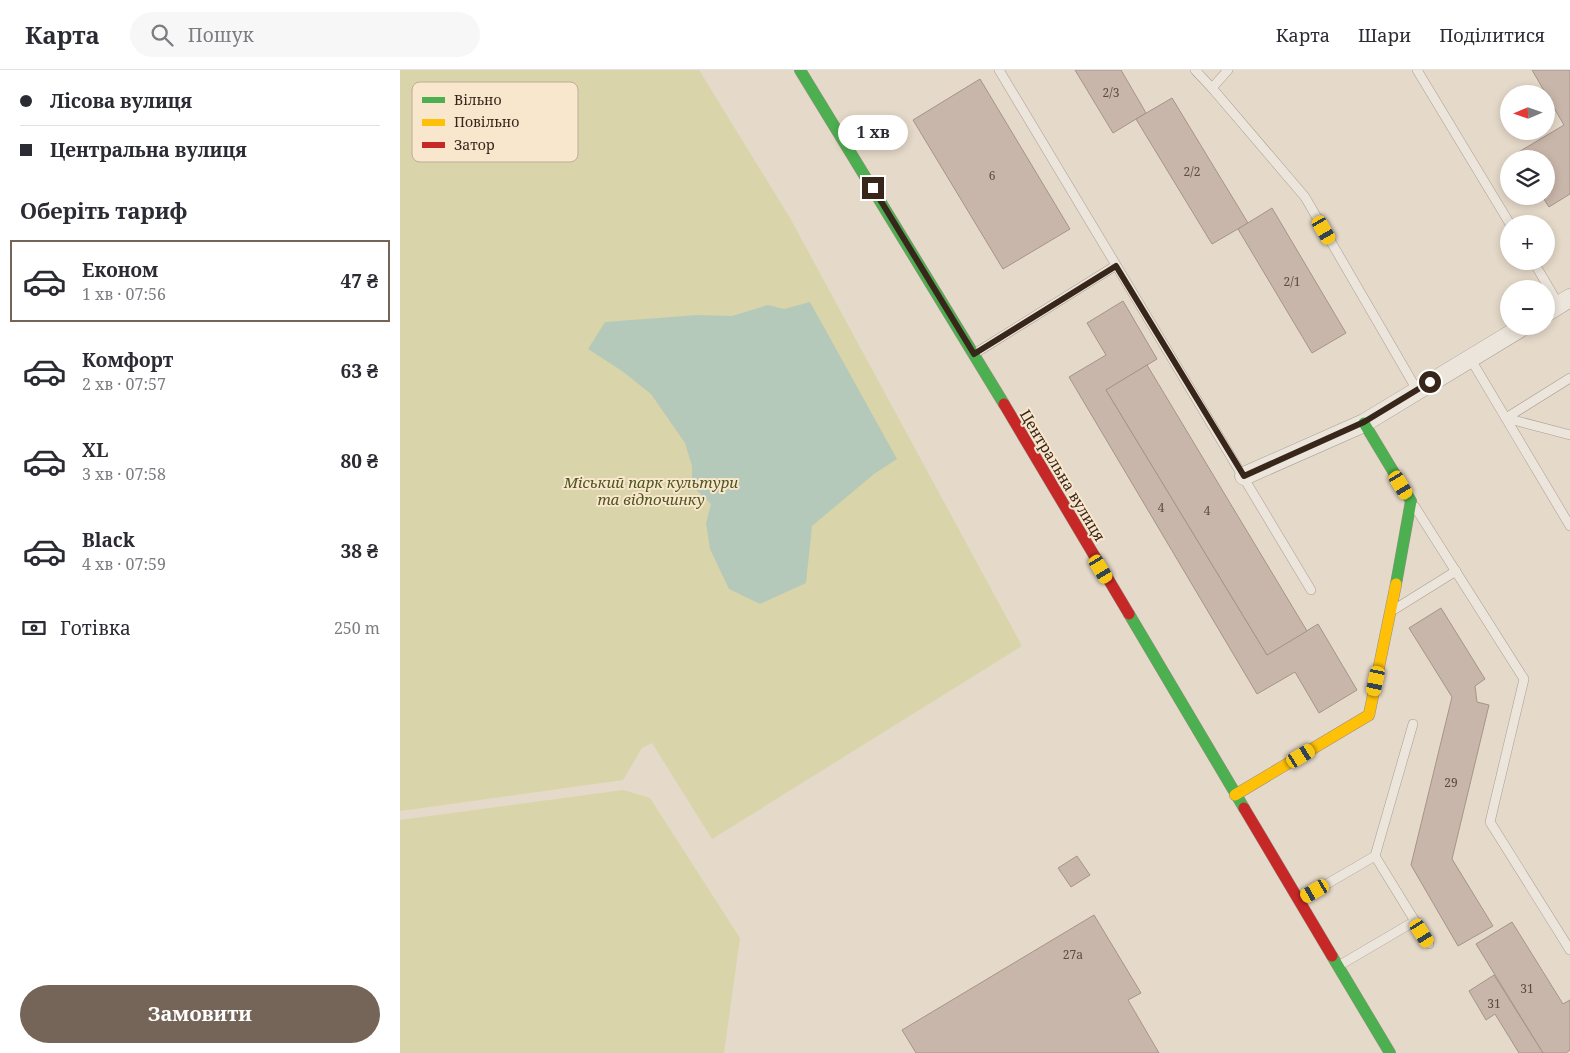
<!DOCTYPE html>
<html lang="uk">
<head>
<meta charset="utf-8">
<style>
	:root { --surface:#fff; --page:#f7f7f7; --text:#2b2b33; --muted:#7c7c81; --line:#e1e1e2; --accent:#756558 }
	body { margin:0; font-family:"Noto Serif",serif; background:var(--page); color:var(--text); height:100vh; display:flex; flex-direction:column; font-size:19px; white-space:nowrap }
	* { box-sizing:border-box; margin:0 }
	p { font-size:16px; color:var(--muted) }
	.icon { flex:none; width:28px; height:28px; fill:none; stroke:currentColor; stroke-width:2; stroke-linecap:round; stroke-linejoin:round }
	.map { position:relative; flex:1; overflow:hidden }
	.drawer { display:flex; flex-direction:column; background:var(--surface); width:400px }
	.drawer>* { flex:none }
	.hud { display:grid; align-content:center; height:110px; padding:0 20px; background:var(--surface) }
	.needle { width:32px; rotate:268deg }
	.buttons { position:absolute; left:1100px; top:15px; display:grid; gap:10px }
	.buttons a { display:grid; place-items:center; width:55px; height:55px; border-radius:50%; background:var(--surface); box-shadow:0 2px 8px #0003; font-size:25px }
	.end { position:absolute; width:22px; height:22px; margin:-11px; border:6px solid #38261b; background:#fff; box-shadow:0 0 0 2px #fff }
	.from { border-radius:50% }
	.bubble { position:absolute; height:35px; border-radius:18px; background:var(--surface); box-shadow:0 2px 8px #0003; font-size:16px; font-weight:700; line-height:35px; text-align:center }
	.car { position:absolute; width:15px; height:30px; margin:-15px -8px; border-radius:6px; box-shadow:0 0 4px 1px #0007; background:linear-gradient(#f5c518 24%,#345 0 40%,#f5c518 0 76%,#345 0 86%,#f5c518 0) }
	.hud b { display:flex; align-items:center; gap:18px; height:48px; font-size:19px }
	.hud b+b { border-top:1px solid var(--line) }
	.hud i { width:12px; height:12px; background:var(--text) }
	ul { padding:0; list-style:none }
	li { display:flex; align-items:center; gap:15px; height:82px; margin:0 10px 8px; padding:0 10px; border:2px solid transparent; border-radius:0px }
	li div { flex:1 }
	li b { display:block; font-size:19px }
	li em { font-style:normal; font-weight:700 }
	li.on { border-color:var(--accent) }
	li>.icon { width:45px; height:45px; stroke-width:1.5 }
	h2 { padding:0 20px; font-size:22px; line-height:60px }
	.pay { display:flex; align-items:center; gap:12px; height:55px; padding:0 20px; font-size:19px }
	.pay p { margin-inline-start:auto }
	.button { display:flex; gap:10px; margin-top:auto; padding:10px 20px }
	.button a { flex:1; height:58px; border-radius:30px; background:var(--accent); color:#fff; font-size:20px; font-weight:700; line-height:58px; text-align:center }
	header { display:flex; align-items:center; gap:30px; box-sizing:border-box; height:70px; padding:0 25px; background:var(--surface); border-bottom:1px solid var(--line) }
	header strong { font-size:24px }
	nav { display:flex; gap:28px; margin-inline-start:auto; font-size:18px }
	.search { width:350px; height:45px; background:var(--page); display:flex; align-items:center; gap:12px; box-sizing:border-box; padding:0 18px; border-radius:28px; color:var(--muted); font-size:19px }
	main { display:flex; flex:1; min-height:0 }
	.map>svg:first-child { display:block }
	.green { fill:#d9d4aa }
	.water { fill:#b5c9ba }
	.building { fill:#c9b6aa; stroke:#a59488 }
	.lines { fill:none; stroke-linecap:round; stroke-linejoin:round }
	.lane-casing { stroke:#aa9e93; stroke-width:10 }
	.street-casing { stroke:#aa9e93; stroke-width:19 }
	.fast-casing { stroke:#998e83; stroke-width:12 }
	.slow-casing { stroke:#998e83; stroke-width:12 }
	.jam-casing { stroke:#998e83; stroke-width:12 }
	.lane { stroke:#ece5db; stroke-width:9 }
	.street { stroke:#ece5db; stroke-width:18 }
	.fast { stroke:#4caf50; stroke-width:11 }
	.slow { stroke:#ffc107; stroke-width:11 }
	.jam { stroke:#c62828; stroke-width:11 }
	.route { stroke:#38261b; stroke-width:6 }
	.labels { text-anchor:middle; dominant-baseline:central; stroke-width:4; stroke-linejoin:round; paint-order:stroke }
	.number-label { font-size:12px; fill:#5c4a3f }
	.street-label { font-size:15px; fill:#38261b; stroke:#f8e6cd }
	.park-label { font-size:15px; font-style:italic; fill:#4e5620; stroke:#f8e6cd }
	.key { fill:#f8e6cd; stroke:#beac98; stroke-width:1 }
	.key-label { font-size:14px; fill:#38261b }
</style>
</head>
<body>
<header>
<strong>Карта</strong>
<div class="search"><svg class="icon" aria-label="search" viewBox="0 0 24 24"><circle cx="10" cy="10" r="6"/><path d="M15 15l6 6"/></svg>Пошук</div>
<nav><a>Карта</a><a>Шари</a><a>Поділитися</a></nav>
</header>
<main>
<section class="drawer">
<div class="hud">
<b><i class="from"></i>Лісова вулиця</b>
<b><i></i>Центральна вулиця</b>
</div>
<h2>Оберіть тариф</h2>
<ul>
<li class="on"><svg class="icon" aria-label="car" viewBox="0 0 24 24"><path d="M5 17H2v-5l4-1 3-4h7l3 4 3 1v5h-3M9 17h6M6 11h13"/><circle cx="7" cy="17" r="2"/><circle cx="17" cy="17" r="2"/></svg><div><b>Економ</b><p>1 хв · 07:56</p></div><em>47 ₴</em></li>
<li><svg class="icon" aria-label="car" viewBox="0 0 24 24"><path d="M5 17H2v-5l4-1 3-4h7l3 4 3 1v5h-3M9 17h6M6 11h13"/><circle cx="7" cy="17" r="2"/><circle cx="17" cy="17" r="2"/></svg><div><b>Комфорт</b><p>2 хв · 07:57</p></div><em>63 ₴</em></li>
<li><svg class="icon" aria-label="car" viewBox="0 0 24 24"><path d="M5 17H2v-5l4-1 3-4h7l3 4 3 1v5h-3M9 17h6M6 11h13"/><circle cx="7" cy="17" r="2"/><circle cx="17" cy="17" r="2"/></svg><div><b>XL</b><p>3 хв · 07:58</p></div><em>80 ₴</em></li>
<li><svg class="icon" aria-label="car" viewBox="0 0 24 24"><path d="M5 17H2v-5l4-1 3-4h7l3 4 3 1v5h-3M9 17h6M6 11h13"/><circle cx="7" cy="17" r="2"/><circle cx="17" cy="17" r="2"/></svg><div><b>Black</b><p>4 хв · 07:59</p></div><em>38 ₴</em></li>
</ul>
<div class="pay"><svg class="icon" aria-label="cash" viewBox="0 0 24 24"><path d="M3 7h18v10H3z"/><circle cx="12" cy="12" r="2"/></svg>Готівка<p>250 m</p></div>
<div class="button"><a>Замовити</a></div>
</section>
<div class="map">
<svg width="1170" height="983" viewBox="0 0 1170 983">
	<rect width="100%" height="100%" fill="#e5d9c9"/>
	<g class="green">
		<path d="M0 0H299L390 148 622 576 312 769 252 673 242 678 223 710 0 741Z"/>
		<path d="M223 720 250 728 340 868 324 983H0V750Z"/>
	</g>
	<path class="water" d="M410 232 497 389 474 404 412 456 406 513 360 534 329 519 310 479 306 453 311 434 292 416V396L285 373 251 324 222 301 188 279 205 252 298 245 332 246 368 235 384 239Z"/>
	<g class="building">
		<path d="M675 0H721L746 43 713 63Z"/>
		<path d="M1132 0H1170V124L1149 137 1142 126H1146V89H1120L1117 83 1164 55Z"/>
		<path d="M580 9 670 159 603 199 513 50Z"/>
		<path d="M772 28 848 153 812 174 736 49Z"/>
		<path d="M872 138 946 263 912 283 838 159Z"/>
		<path d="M723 231 757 289 706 320 867 585 918 554 957 620 919 643 895 602 857 624 669 307 706 285 687 253Z"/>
		<path d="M747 295 907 561 867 585 706 320Z"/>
		<path d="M1041 538 1085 609 1075 616 1077 632 1089 635 1052 789 1093 856 1058 876 1011 795 1052 627 1009 558Z"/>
		<path d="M677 786 690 805 671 817 658 798Z"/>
		<path d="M694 845 741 923 728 930 759 983H516L502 960Z"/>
		<path d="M1112 852 1163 934 1170 930V980L1166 983H1143L1076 874Z"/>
		<path d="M1094 905 1143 983H1119L1095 944 1086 950 1069 921Z"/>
	</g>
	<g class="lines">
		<g class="lane-casing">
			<g id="lane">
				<path d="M599 0 911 520"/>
				<path d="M795 0 812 18"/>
				<path d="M828 0 812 18 905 127 1017 320"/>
				<path d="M1017 0 1110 154"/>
				<path d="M1133 191 1159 235"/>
				<path d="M574 284 715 196"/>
				<path d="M1070 288 1170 456"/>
				<path d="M1170 308 1106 348 1170 365"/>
				<path d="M1015 437 1124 609 1090 752 1170 880"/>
				<path d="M995 539 1056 501"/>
				<path d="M1013 654 975 786 1029 874"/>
				<path d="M901 829 975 786"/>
				<path d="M940 895 1015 851"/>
			</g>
		</g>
		<g class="street-casing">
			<g id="street">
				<path d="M1146 243 1170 228"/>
				<path d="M844 406 964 353 1124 256"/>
			</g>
		</g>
		<g class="fast-casing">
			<g id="fast">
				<path d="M400 0 604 334"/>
				<path d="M964 353 1011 431 996 514"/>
				<path d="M729 544 844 738"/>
				<path d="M932 886 990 983"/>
			</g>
		</g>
		<g class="slow-casing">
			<path id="slow" d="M835 725 969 645 996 514"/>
		</g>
		<g class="jam-casing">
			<g id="jam">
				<path d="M604 334 729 544"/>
				<path d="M844 738 932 886"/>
			</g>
		</g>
		<use href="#lane" class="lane"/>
		<use href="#street" class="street"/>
		<use href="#fast" class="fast"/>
		<use href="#slow" class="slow"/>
		<use href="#jam" class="jam"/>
	</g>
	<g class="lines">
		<path class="route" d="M473 118 574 284 716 196 844 406 964 352 1030 312"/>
	</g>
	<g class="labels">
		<g class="number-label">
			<text x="711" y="22">2/3</text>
			<text x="792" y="101">2/2</text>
			<text x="592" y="105">6</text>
			<text x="892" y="211">2/1</text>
			<text x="761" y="437">4</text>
			<text x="807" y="440">4</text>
			<text x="1051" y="712">29</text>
			<text x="673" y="884">27а</text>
			<text x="1127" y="918">31</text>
			<text x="1094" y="933">31</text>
		</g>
		<g class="street-label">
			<text transform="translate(663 405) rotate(59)">Центральна вулиця</text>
		</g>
		<g class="park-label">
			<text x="251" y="412">Міський парк культури<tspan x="251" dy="17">та відпочинку</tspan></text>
		</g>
	</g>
	<rect x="12" y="12" width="166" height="80" rx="8" class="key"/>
	<rect x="22" y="27" width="23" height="6" fill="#4caf50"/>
	<rect x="22" y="49" width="23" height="7" fill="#ffc107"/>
	<rect x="22" y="72" width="23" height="6" fill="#c62828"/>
	<g class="key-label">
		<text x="54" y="35">Вільно</text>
		<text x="54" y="57">Повільно</text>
		<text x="54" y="80">Затор</text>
	</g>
</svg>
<div class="buttons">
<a><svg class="needle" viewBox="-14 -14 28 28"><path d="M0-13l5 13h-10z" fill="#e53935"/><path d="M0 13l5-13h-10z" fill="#7c7c81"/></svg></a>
<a><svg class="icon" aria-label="layers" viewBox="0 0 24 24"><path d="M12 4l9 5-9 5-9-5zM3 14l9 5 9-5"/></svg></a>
<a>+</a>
<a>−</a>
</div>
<i class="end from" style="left:1030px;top:312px"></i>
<i class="end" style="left:473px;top:118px"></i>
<div class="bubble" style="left:438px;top:45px;width:70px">1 хв</div>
<i class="car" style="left:924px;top:160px;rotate:150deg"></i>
<i class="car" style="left:1001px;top:415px;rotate:149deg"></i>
<i class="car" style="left:701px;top:499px;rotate:149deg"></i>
<i class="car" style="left:976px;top:611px;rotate:192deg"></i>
<i class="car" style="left:901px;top:686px;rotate:59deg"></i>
<i class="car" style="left:915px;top:821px;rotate:240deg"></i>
<i class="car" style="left:1022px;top:863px;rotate:148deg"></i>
</div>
</main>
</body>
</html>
